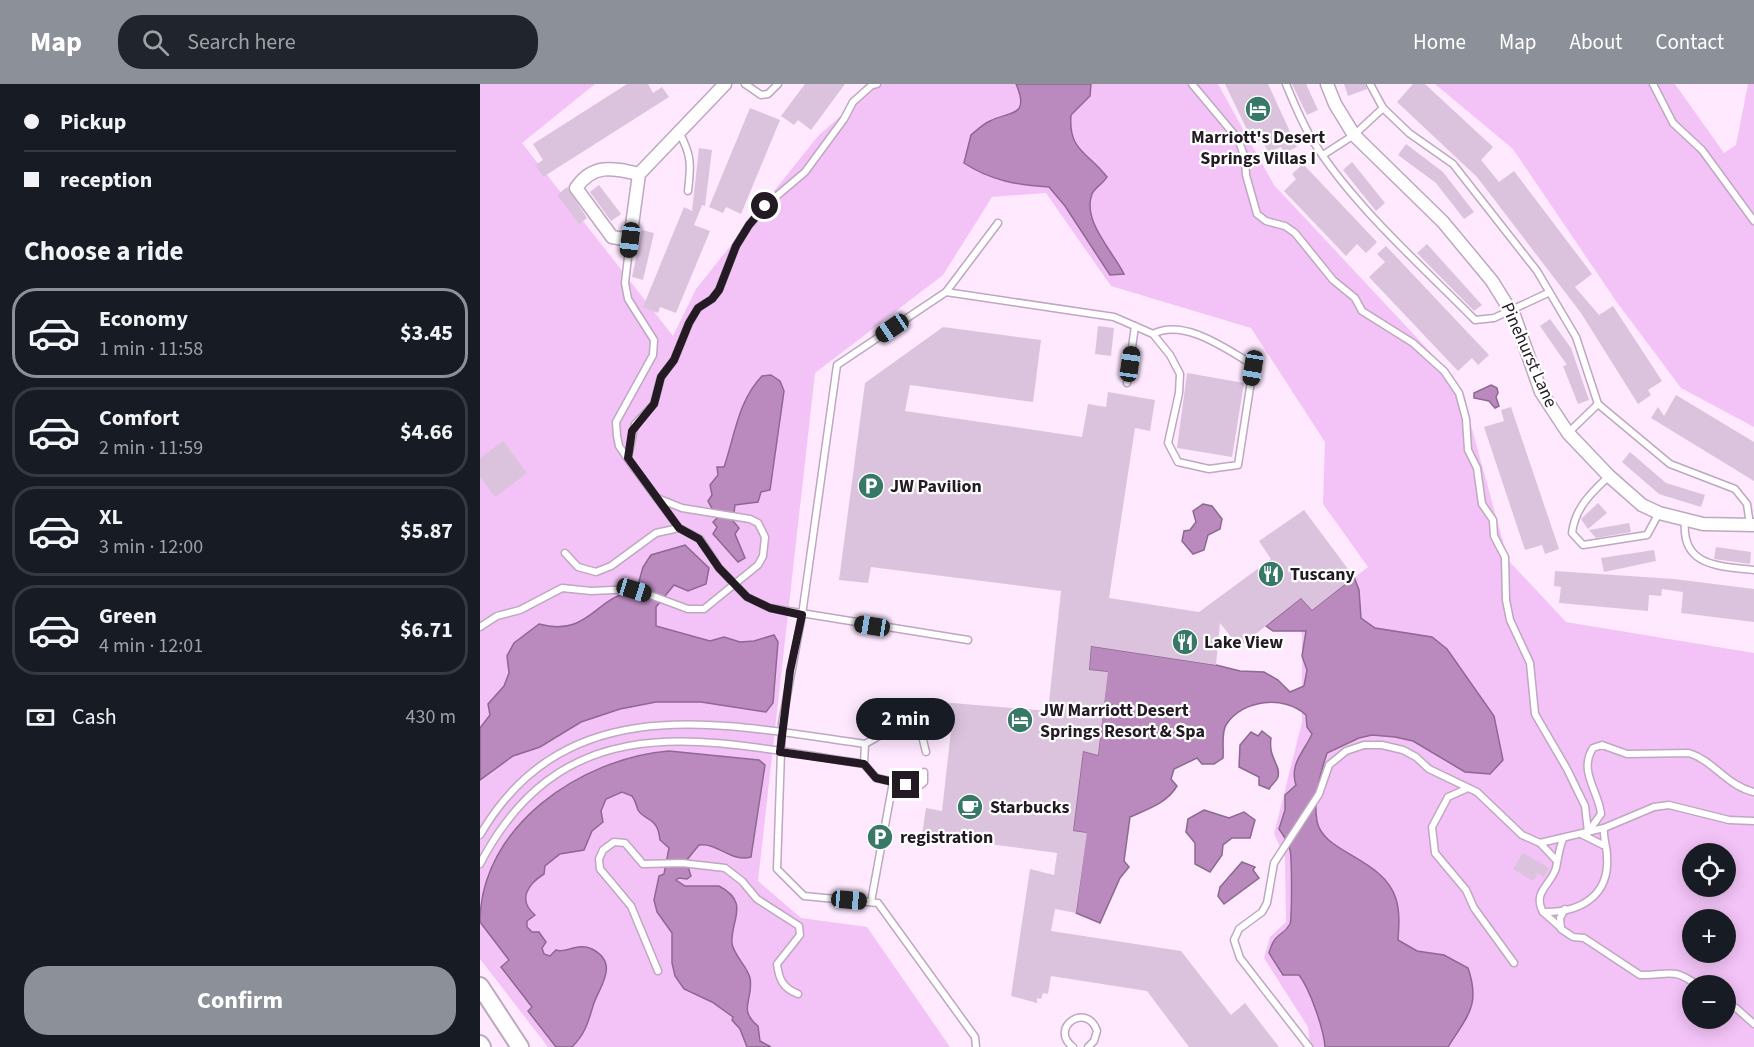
<!DOCTYPE html>
<html lang="en">
<head>
<meta charset="utf-8">
<style>
	:root { --surface:#171b24; --page:#20242c; --text:#f1f3f6; --muted:#9ea1a6; --line:#363941; --accent:#8c9099 }
	body { margin:0; font-family:"Source Sans 3",sans-serif; background:var(--page); color:var(--text); height:100vh; display:flex; flex-direction:column; font-size:22px; white-space:nowrap }
	* { box-sizing:border-box; margin:0 }
	p { font-size:20px; color:var(--muted) }
	.icon { flex:none; width:33px; height:33px; fill:none; stroke:currentColor; stroke-width:2; stroke-linecap:round; stroke-linejoin:round }
	.map { position:relative; flex:1; overflow:hidden }
	.side { display:flex; flex-direction:column; background:var(--surface); width:480px }
	.side>* { flex:none }
	.hud { display:grid; align-content:center; height:132px; padding:0 24px; background:var(--surface) }
	.controls { position:absolute; left:1202px; top:759px; display:grid; gap:12px }
	.controls a { display:grid; place-items:center; width:54px; height:54px; border-radius:50%; background:var(--surface); box-shadow:0 3px 15px #0003; font-size:30px }
	.end { position:absolute; width:27px; height:27px; margin:-14px; border:8px solid #231a24; background:#fff; box-shadow:0 0 0 3px #fff }
	.from { border-radius:50% }
	.bubble { position:absolute; height:42px; border-radius:21px; background:var(--surface); box-shadow:0 3px 15px #0003; font-size:20px; font-weight:700; line-height:42px; text-align:center }
	.car { position:absolute; width:18px; height:36px; margin:-18px -9px; border-radius:8px; box-shadow:0 0 4px 2px #0007; background:linear-gradient(#222 24%,#8ab4d8 0 40%,#222 0 76%,#8ab4d8 0 86%,#222 0) }
	.hud b { display:flex; align-items:center; gap:21px; height:57px; font-size:22px }
	.hud b+b { border-top:2px solid var(--line) }
	.hud i { width:15px; height:15px; background:var(--text) }
	ul { padding:0; list-style:none }
	li { display:flex; align-items:center; gap:18px; height:90px; margin:0 12px 9px; padding:0 12px; border:3px solid var(--line); border-radius:24px }
	li div { flex:1 }
	li b { display:block; font-size:22px }
	li em { font-style:normal; font-weight:700 }
	li.selected { border-color:var(--accent) }
	li>.icon { width:54px; height:54px; stroke-width:1.5 }
	h2 { padding:0 24px; font-size:27px; line-height:72px }
	.pay { display:flex; align-items:center; gap:15px; height:66px; padding:0 24px; font-size:22px }
	.pay p { margin-inline-start:auto }
	.primary-button { display:flex; gap:12px; margin-top:auto; padding:12px 24px }
	.primary-button a { flex:1; height:69px; border-radius:24px; background:var(--accent); color:#fff; font-size:24px; font-weight:700; line-height:69px; text-align:center }
	header { display:flex; align-items:center; gap:36px; box-sizing:border-box; height:84px; padding:0 30px; background:var(--accent); color:#fff }
	header strong { font-size:28px }
	nav { display:flex; gap:33px; margin-inline-start:auto; font-size:21px }
	.search { width:420px; height:54px; background:var(--page); display:flex; align-items:center; gap:15px; box-sizing:border-box; padding:0 21px; border-radius:24px; color:var(--muted); font-size:22px }
	main { display:flex; flex:1; min-height:0 }
	.map>svg:first-child { display:block }
	.green { fill:#f3c3f7; fill-rule:evenodd }
	.water { fill:#ba8abe; stroke:#8d6890; stroke-width:1.5 }
	.building { fill:#dbc3dd }
	.lines { fill:none; stroke-linecap:round; stroke-linejoin:round }
	.lane-casing { stroke:#bfa7c1; stroke-width:9 }
	.street-casing { stroke:#bfa7c1; stroke-width:15 }
	.secondary-casing { stroke:#bfa7c1; stroke-width:20 }
	.lane { stroke:#fff; stroke-width:6 }
	.street { stroke:#fff; stroke-width:12 }
	.secondary { stroke:#fff; stroke-width:16 }
	.route { stroke:#231a24; stroke-width:8 }
	.labels { text-anchor:middle; dominant-baseline:central; stroke-width:4.5; stroke-linejoin:round; paint-order:stroke }
	.poi-label { font-size:18px; font-weight:bold; fill:#231a24; stroke:#fff; text-anchor:start }
	.street-label { font-size:18px; fill:#231a24; stroke:#fff }
</style>
</head>
<body>
<header>
<strong>Map</strong>
<div class="search"><svg class="icon" aria-label="search" viewBox="0 0 24 24"><circle cx="10" cy="10" r="6"/><path d="M15 15l6 6"/></svg>Search here</div>
<nav><a>Home</a><a>Map</a><a>About</a><a>Contact</a></nav>
</header>
<main>
<section class="side">
<div class="hud">
<b><i class="from"></i>Pickup</b>
<b><i></i>reception</b>
</div>
<h2>Choose a ride</h2>
<ul>
<li class="selected"><svg class="icon" aria-label="car" viewBox="0 0 24 24"><path d="M5 17H2v-5l4-1 3-4h7l3 4 3 1v5h-3M9 17h6M6 11h13"/><circle cx="7" cy="17" r="2"/><circle cx="17" cy="17" r="2"/></svg><div><b>Economy</b><p>1 min · 11:58</p></div><em>$3.45</em></li>
<li><svg class="icon" aria-label="car" viewBox="0 0 24 24"><path d="M5 17H2v-5l4-1 3-4h7l3 4 3 1v5h-3M9 17h6M6 11h13"/><circle cx="7" cy="17" r="2"/><circle cx="17" cy="17" r="2"/></svg><div><b>Comfort</b><p>2 min · 11:59</p></div><em>$4.66</em></li>
<li><svg class="icon" aria-label="car" viewBox="0 0 24 24"><path d="M5 17H2v-5l4-1 3-4h7l3 4 3 1v5h-3M9 17h6M6 11h13"/><circle cx="7" cy="17" r="2"/><circle cx="17" cy="17" r="2"/></svg><div><b>XL</b><p>3 min · 12:00</p></div><em>$5.87</em></li>
<li><svg class="icon" aria-label="car" viewBox="0 0 24 24"><path d="M5 17H2v-5l4-1 3-4h7l3 4 3 1v5h-3M9 17h6M6 11h13"/><circle cx="7" cy="17" r="2"/><circle cx="17" cy="17" r="2"/></svg><div><b>Green</b><p>4 min · 12:01</p></div><em>$6.71</em></li>
</ul>
<div class="pay"><svg class="icon" aria-label="cash" viewBox="0 0 24 24"><path d="M3 7h18v10H3z"/><circle cx="12" cy="12" r="2"/></svg>Cash<p>430 m</p></div>
<div class="primary-button"><a>Confirm</a></div>
</section>
<div class="map">
<svg width="1274" height="963" viewBox="0 0 1274 963">
	<rect width="100%" height="100%" fill="#fee9ff"/>
	<g class="green">
		<path d="M0 0H115L42 59 193 252 216 205 338 52 397 0H738L794 101 953 271 986 323 1028 476 1086 538 1274 569V963H830L828 943 784 874 790 853 806 838 805 773 794 750 822 638V552L819 537 888 483 843 420 845 358 771 244 631 202 566 109 512 113 463 191 335 289 278 797 321 834 387 843 470 963H68L0 875ZM1212 770H1245V802H1212ZM1212 836H1245V868H1212ZM1212 902H1245V934H1212Z"/>
		<path d="M955 0H1195L1244 69 1256 61 1268 0H1274V343L1201 304 1136 217 1033 65Z"/>
	</g>
	<g class="water">
		<path d="M536 0H611L610 12 591 31C588 67 608 68 627 93 623 100 615 103 612 110 602 137 632 166 644 190L630 191 585 122 569 103C538 101 511 97 484 79L491 51C497 46 503 40 510 37 528 27 551 34 536 0Z"/>
		<path d="M291 291 300 297 304 307 290 406 281 408 278 418 255 421 253 437 259 444 255 450 265 474 258 478 233 450 237 443 233 438 237 434 228 417 232 411 230 401 238 391 237 383H244C255 351 258 317 282 292Z"/>
		<path d="M1011 301 1017 304 1018 309 1016 313 1019 322 1015 324 1009 317 994 314V309Z"/>
		<path d="M723 420 732 422 742 435 740 445 728 451 724 466 713 470 702 457 704 447 710 446 716 438 713 427Z"/>
		<path d="M205 461 229 484 226 500 208 507 194 501 176 523V542L230 557 244 553 260 558 274 557 294 551 298 558 293 619 286 628 221 618H176L140 625 101 638 60 663 33 672 0 696V644L10 631 8 620 24 602 29 589 27 572 34 559 59 540C111 554 116 509 156 508L163 483 171 471Z"/>
		<path d="M874 493 879 506 881 534 895 544 952 553 967 565 1014 632 1023 676 1010 690 985 688 933 657 915 653 892 651 879 654 847 669C840 691 833 714 837 737 842 769 904 774 916 815 920 828 919 842 918 856L937 867 964 871 988 884C1001 922 987 932 968 963H845C844 946 830 905 819 891H803L789 869C795 847 803 853 810 840 812 835 812 773 810 766 809 759 803 751 799 745L805 726V711L816 701C809 680 824 668 832 650L827 643 826 631C805 611 762 615 746 641 741 649 744 665 743 674L734 680H722L717 674 694 685 691 695 697 702C687 719 668 725 650 733L644 777 649 783 640 794 620 839 596 829 606 749 593 747 603 667 618 671 627 588 609 586 611 562 736 581 760 587 784 588 798 596 810 608 824 602 827 586 822 572 826 547H793L786 542 821 514 832 526Z"/>
		<path d="M782 647 791 654C788 675 801 680 798 693 796 698 792 700 789 705L779 701V693L759 683 760 661 771 648 778 652Z"/>
		<path d="M189 667 279 676 285 681 271 773C252 779 237 758 219 761L206 777 211 792 207 795 199 794 196 796 205 802H239C271 819 250 836 252 860 255 873 267 882 270 894 274 916 257 925 278 942L280 957 291 963H267L260 945 252 936 253 933 232 918 204 905 195 892 192 879V849L177 828 174 816 179 792 184 790 189 764 180 756C178 732 164 737 158 726 156 721 156 717 152 712L142 708 126 715 121 727 123 738 112 747 104 766 80 770 65 782 64 790C48 800 37 816 55 831L47 837V843L52 848H59L66 858 62 864 64 870 70 872 76 866C86 870 97 858 112 865 141 880 118 904 113 922 108 939 105 950 92 963H76L48 927 52 923 21 883 29 876 0 838C0 742 102 674 189 667Z"/>
		<path d="M724 726 749 734 764 728 775 736 770 754H752L743 761 742 771 730 788 715 780V759L706 748 708 735Z"/>
		<path d="M762 778 775 783 773 786 779 794 744 820 738 812 740 803Z"/>
	</g>
	<g class="building">
		<path d="M147 0H168L173 9 182 3 189 13 63 93 55 81 63 76 53 60Z"/>
		<path d="M325 0H365L331 46 318 36 314 41 301 32Z"/>
		<path d="M745 0H788L817 63 804 69 801 63 788 68 782 56 777 58 772 49 769 50Z"/>
		<path d="M812 0H826L838 26 827 31Z"/>
		<path d="M864 0H885L887 5 868 12Z"/>
		<path d="M933 0H945L1013 63 1001 76 1019 98 1034 87 1112 190 1095 203 1119 231 1133 222 1182 297 1168 306 1171 311 1158 320 1101 229 997 93 917 18Z"/>
		<path d="M270 24 300 36 261 130 246 123 243 129 229 123Z"/>
		<path d="M926 60 963 88 994 128 984 135 956 99 918 71Z"/>
		<path d="M219 64 232 66 225 122 222 121 214 141 230 147 196 229 180 223 178 229 163 223 204 123 212 127Z"/>
		<path d="M872 78 905 119 896 127 863 86Z"/>
		<path d="M823 80 897 158 886 169 877 160 866 172 804 107 816 95 812 90Z"/>
		<path d="M119 101 141 130 131 137 110 108Z"/>
		<path d="M87 103 107 134 99 140 77 111Z"/>
		<path d="M162 146 174 149 163 196 152 193Z"/>
		<path d="M947 160 1002 221 994 227 937 169Z"/>
		<path d="M906 162 1009 271 998 281 992 274 978 287 889 193 905 178 897 170Z"/>
		<path d="M1070 235 1091 264 1109 316 1098 320 1083 282 1087 281 1060 242Z"/>
		<path d="M618 242 634 244 631 272 615 270Z"/>
		<path d="M463 243 561 256 553 318 430 301 425 327 602 353 608 320 626 323 628 308 675 316 670 347 655 344 629 514 719 528 791 475 779 457 824 426 874 493 832 526 821 514 759 563 740 539 736 581 611 562 609 586 628 588 618 671 603 667 593 747 607 749 596 829 575 825 571 847 701 867 751 931 765 919 799 963H709L667 907 571 892 568 910 563 909 561 915 557 914V919L531 912 550 785 574 791 577 769 442 751 446 724 462 727 471 647 456 646 460 618 568 627 581 507 391 483 388 499 359 496 385 299Z"/>
		<path d="M707 289 764 299 752 373 697 364Z"/>
		<path d="M1196 311 1274 358V397L1171 334 1178 323 1184 332Z"/>
		<path d="M1031 323 1079 465 1065 470 1062 461 1045 466 1004 343 1024 337 1021 326Z"/>
		<path d="M23 357 47 389 15 413 0 393V374Z"/>
		<path d="M1150 368 1186 399 1225 411 1221 423 1179 410 1142 378Z"/>
		<path d="M1118 419 1127 429 1108 445 1101 435Z"/>
		<path d="M1149 439 1151 448 1116 454 1109 446Z"/>
		<path d="M1236 463 1271 468 1270 480 1234 475Z"/>
		<path d="M1174 466 1176 477 1124 488 1121 474Z"/>
		<path d="M1075 487 1194 495 1274 505V538L1201 529 1203 508 1182 505 1181 512 1169 511 1168 527 1079 519 1081 503 1074 502Z"/>
		<path d="M1043 769 1069 784 1064 793 1058 789 1053 797 1033 785Z"/>
	</g>
	<g class="lines">
		<g class="lane-casing">
			<g id="lane">
				<path d="M265 0 281 11 288 10 298 0"/>
				<path d="M712 0 758 55 765 74 766 91 777 130 786 137 805 142 815 149 853 196 875 214 882 227 933 259 964 287 979 309 986 335 988 366 997 384 1002 420 1013 436 1014 452 1025 473 1026 516 1030 536 1050 579 1055 630 1087 685 1105 722 1108 748"/>
				<path d="M806 0C813 17 820 34 829 50 866 115 942 182 995 236L1014 234 1068 209"/>
				<path d="M890 0 903 24 929 49 973 80 1057 187 1096 253 1118 320 1190 380 1255 405 1267 420 1270 441"/>
				<path d="M1173 0 1193 39 1222 66 1274 137"/>
				<path d="M199 48C212 72 211 81 208 107"/>
				<path d="M843 71 874 51 903 24"/>
				<path d="M150 156 145 199 148 215 174 256 173 271 136 338 137 352 139 362 150 378 199 444"/>
				<path d="M466 208 518 139"/>
				<path d="M647 299 655 242"/>
				<path d="M1088 349 1118 320"/>
				<path d="M148 374 155 340 174 320 181 293 194 276 209 239 218 224 232 215 239 206 256 162 269 141 285 122 325 88 364 35 373 18 392 1 397 0"/>
				<path d="M1129 392C1111 409 1095 424 1092 449L1103 461 1167 451 1179 429"/>
				<path d="M1205 437C1201 483 1239 482 1274 486"/>
				<path d="M85 469 98 483 116 488 131 482 176 449 199 444 220 455 239 484 267 513 290 524 488 556"/>
				<path d="M0 543 17 532 40 526 82 504 111 507 154 505 208 525H224L278 481 283 472 285 453 278 439 270 435 202 424 177 414"/>
				<path d="M384 680 385 660"/>
				<path d="M988 704 968 713 952 743 955 769 986 806 994 824 1034 879"/>
				<path d="M1108 748 1121 730C1119 708 1098 687 1113 664L1122 661 1147 670 1209 669C1234 677 1247 702 1274 708"/>
				<path d="M1101 750 1123 761"/>
				<path d="M0 751C87 602 243 640 385 660L406 648 442 652 446 668"/>
				<path d="M1083 755C1079 765 1078 774 1076 784 1071 801 1052 808 1063 828 1100 829 1130 812 1127 772 1127 763 1123 754 1124 744"/>
				<path d="M1060 759 1076 776"/>
				<path d="M0 780C87 613 233 658 384 680L396 694 438 703 444 698V688"/>
				<path d="M391 818 413 698"/>
				<path d="M1085 825 1080 834 1081 845 1093 853 1104 854 1160 891C1188 892 1193 882 1218 902"/>
				<path d="M1063 828 1081 844"/>
				<path d="M178 887 151 822 120 785 119 775 123 766 134 758 145 759 163 780 202 779 245 784 262 797 277 815 319 842 320 851 297 880C299 896 303 904 318 910"/>
				<path d="M1245 919 1256 924 1274 940"/>
				<path d="M496 963 495 953 398 819 324 812 297 785 302 639 322 531 357 281 466 208 634 233 673 250 690 271 700 290 699 309 688 359 698 378 729 385 758 381 773 284 770 279C745 264 703 234 673 250"/>
				<path d="M593 963C568 944 607 917 617 947L614 957 608 963"/>
				<path d="M829 963 760 874 754 856 759 845 782 828 787 819 794 779 839 710 849 681 866 667 884 661H902L923 666 936 673 949 685 997 708 1042 751 1060 759 1124 744 1174 723 1189 721 1249 736 1274 737"/>
			</g>
		</g>
		<g class="street-casing">
			<g id="street">
				<path d="M847 0 855 20 874 51 963 138 1012 197 1035 234 1061 308 1088 349 1129 392 1162 421 1179 429 1223 440 1274 441"/>
				<path d="M159 90C133 84 113 79 96 104L132 153 150 156 159 90 245 0"/>
			</g>
		</g>
		<g class="secondary-casing">
			<g id="secondary">
				<path d="M0 902 40 963"/>
				<path d="M0 960 2 963"/>
			</g>
		</g>
		<use href="#lane" class="lane"/>
		<use href="#street" class="street"/>
		<use href="#secondary" class="secondary"/>
	</g>
	<g class="lines">
		<path class="route" d="M285 122 269 141 256 162 239 206 232 215 218 224 209 239 194 276 181 293 174 320 152 347 148 374 199 444 219 455 239 484 267 513 290 524 322 531 310 587 300 668 384 680 396 694 426 701"/>
	</g>
	<defs>
		<g id="hotel-disc" transform="scale(1.35)"><circle r="9.5" fill="#377867" stroke="#fff"/><path d="M-6-4.5h1.5V1H6V5H4.5V3h-9V5H-6ZM-4 0a1.8 1.8 0 1 1 3.6 0ZM.5 0V-2.5h3Q6-2.5 6 0Z" fill="#fff"/></g>
		<g id="parking-disc" transform="scale(1.35)"><circle r="9.5" fill="#377867" stroke="#fff"/><path d="M-3.5-5.5H1a3.5 3.5 0 0 1 0 7H-1V5.5H-3.5ZM-1-3.4V-.6H.8a1.4 1.4 0 0 0 0-2.8Z" fill="#fff"/></g>
		<g id="restaurant-disc" transform="scale(1.35)"><circle r="9.5" fill="#377867" stroke="#fff"/><path d="M-5-6h1v4h1v-4h1v4h1v-4h1v5L-1.5 .5V6h-2V.5L-5-1ZM5-6V6H3V1.5H1.5Q1.5-4 5-6Z" fill="#fff"/></g>
		<g id="cafe-disc" transform="scale(1.35)"><circle r="9.5" fill="#377867" stroke="#fff"/><path d="M-5.5-4.5H6V0H3Q3 3.5 0 3.5H-2.5Q-5.5 3.5-5.5 0ZM3-3.2v2h1.7v-2ZM-6 4.5H4V6H-6Z" fill="#fff"/></g>
	</defs>
	<g fill-rule="evenodd">
		<use href="#hotel-disc" x="778" y="25"/>
		<use href="#parking-disc" x="391" y="402"/>
		<use href="#restaurant-disc" x="791" y="490"/>
		<use href="#restaurant-disc" x="705" y="558"/>
		<use href="#hotel-disc" x="540" y="636"/>
		<use href="#cafe-disc" x="490" y="723"/>
		<use href="#parking-disc" x="400" y="753"/>
	</g>
	<g class="labels">
		<g class="poi-label">
			<text x="778" y="53" text-anchor="middle">Marriott's Desert<tspan x="778" dy="21">Springs Villas I</tspan></text>
			<text x="410" y="402">JW Pavilion</text>
			<text x="810" y="490">Tuscany</text>
			<text x="724" y="558">Lake View</text>
			<text x="560" y="626">JW Marriott Desert<tspan x="560" dy="21">Springs Resort &amp; Spa</tspan></text>
			<text x="510" y="723">Starbucks</text>
			<text x="420" y="753">registration</text>
		</g>
		<g class="street-label">
			<text transform="translate(1049 271) rotate(66)">Pinehurst Lane</text>
		</g>
	</g>
</svg>
<div class="controls">
<a><svg class="icon" aria-label="locate" viewBox="0 0 24 24"><circle cx="12" cy="12" r="6"/><path d="M12 2v4M12 18v4M2 12h4M18 12h4"/></svg></a>
<a>+</a>
<a>−</a>
</div>
<i class="end from" style="left:285px;top:122px"></i>
<i class="end" style="left:426px;top:701px"></i>
<div class="bubble" style="left:376px;top:614px;width:99px">2 min</div>
<i class="car" style="left:150px;top:156px;rotate:187deg"></i>
<i class="car" style="left:412px;top:244px;rotate:236deg"></i>
<i class="car" style="left:650px;top:280px;rotate:8deg"></i>
<i class="car" style="left:773px;top:284px;rotate:189deg"></i>
<i class="car" style="left:154px;top:506px;rotate:107deg"></i>
<i class="car" style="left:392px;top:542px;rotate:279deg"></i>
<i class="car" style="left:369px;top:816px;rotate:95deg"></i>
</div>
</main>
</body>
</html>
